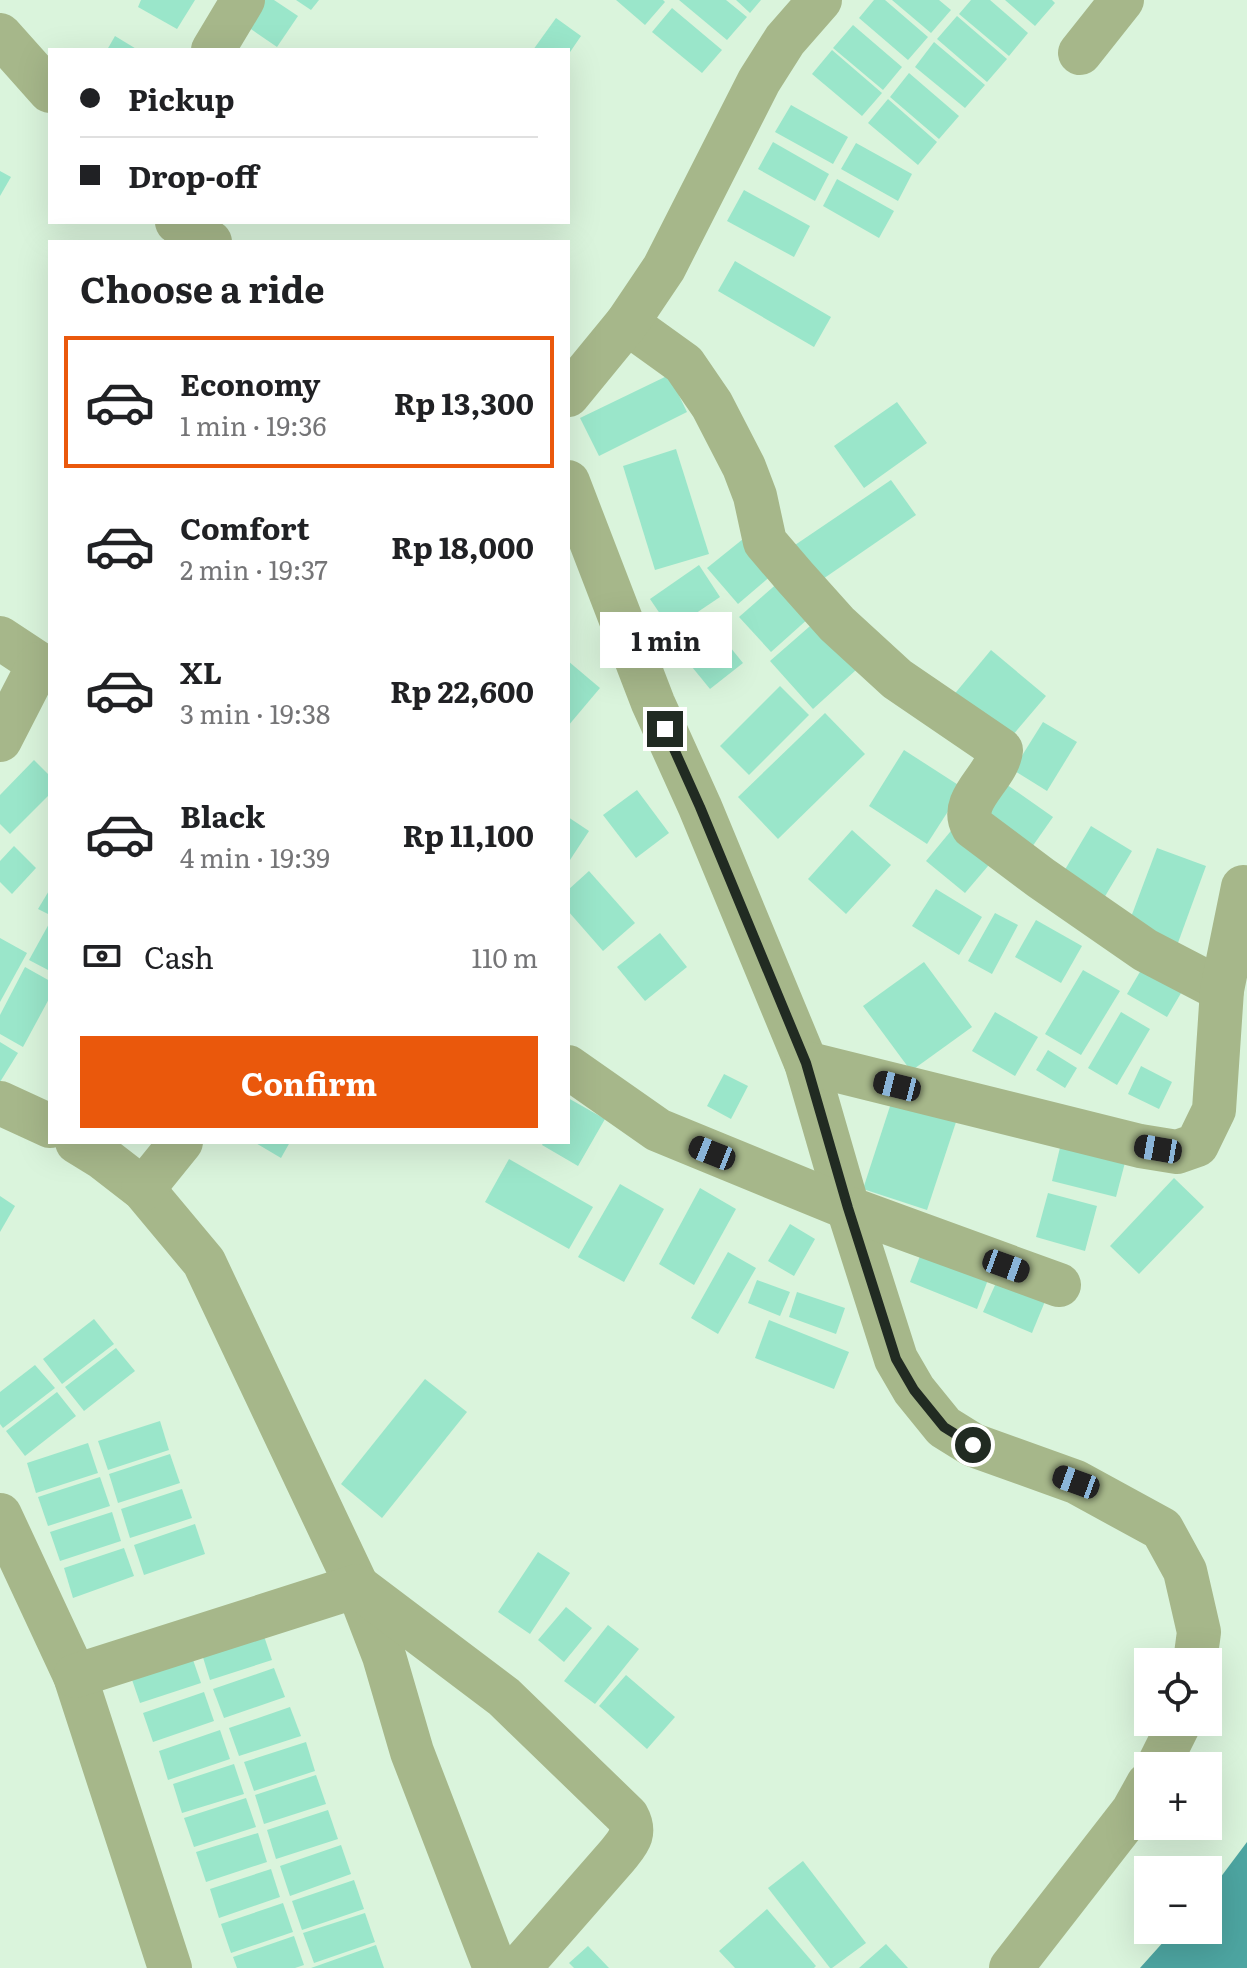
<!DOCTYPE html>
<html lang="en">
<head>
<meta charset="utf-8">
<style>
	:root { --surface:#fff; --page:#f6f6f6; --text:#202124; --muted:#757577; --line:#e0e0e0; --accent:#ea580c }
	body { margin:0; font-family:Literata,serif; background:var(--page); color:var(--text); height:100vh; display:flex; flex-direction:column; font-size:30px; white-space:nowrap }
	* { box-sizing:border-box; margin:0 }
	p { font-size:26px; color:var(--muted) }
	.icon { flex:none; width:44px; height:44px; fill:none; stroke:currentColor; stroke-width:2; stroke-linecap:round; stroke-linejoin:round }
	.map { position:relative; flex:1; overflow:hidden }
	.panel { position:absolute; left:48px; top:240px; width:522px; height:904px; display:flex; flex-direction:column; background:var(--surface); border-radius:0px; box-shadow:0 8px 32px #0002 }
	.panel>* { flex:none }
	.banner { position:absolute; left:48px; top:48px; width:522px; height:176px; border-radius:0px; box-shadow:0 8px 32px #0002; display:grid; align-content:center; height:176px; padding:0 32px; background:var(--surface) }
	.tools { position:absolute; left:1134px; top:1648px; display:grid; gap:16px }
	.tools a { display:grid; place-items:center; width:88px; height:88px; border-radius:0px; background:var(--surface); box-shadow:0 8px 32px #0002; font-size:40px }
	.end { position:absolute; width:36px; height:36px; margin:-18px; border:10px solid #212b22; background:#fff; box-shadow:0 0 0 4px #fff }
	.from { border-radius:50% }
	.bubble { position:absolute; height:56px; border-radius:0px; background:var(--surface); box-shadow:0 8px 32px #0002; font-size:26px; font-weight:700; line-height:56px; text-align:center }
	.car { position:absolute; width:24px; height:48px; margin:-24px -12px; border-radius:10px; box-shadow:0 0 6px 2px #0007; background:linear-gradient(#222 24%,#8ab4d8 0 40%,#222 0 76%,#8ab4d8 0 86%,#222 0) }
	.banner b { display:flex; align-items:center; gap:28px; height:76px; font-size:30px }
	.banner b+b { border-top:2px solid var(--line) }
	.banner i { width:20px; height:20px; background:var(--text) }
	ul { padding:0; list-style:none }
	li { display:flex; align-items:center; gap:24px; height:132px; margin:0 16px 12px; padding:0 16px; border:4px solid transparent; border-radius:0px }
	li div { flex:1 }
	li b { display:block; font-size:30px }
	li em { font-style:normal; font-weight:700 }
	li.selected { border-color:var(--accent) }
	li>.icon { width:72px; height:72px; stroke-width:1.5 }
	h2 { padding:0 32px; font-size:36px; line-height:96px }
	.pay { display:flex; align-items:center; gap:20px; height:88px; padding:0 32px; font-size:30px }
	.pay p { margin-inline-start:auto }
	.button { display:flex; gap:16px; margin-top:auto; padding:16px 32px }
	.button a { flex:1; height:92px; border-radius:0px; background:var(--accent); color:#fff; font-size:32px; font-weight:700; line-height:92px; text-align:center }
	.map>svg:first-child { display:block }
	.water { fill:#4da5a1 }
	.building { fill:#9ae6ca }
	.lines { fill:none; stroke-linecap:round; stroke-linejoin:round }
	.minor { stroke:#a6b78a; stroke-width:44 }
	.route { stroke:#212b22; stroke-width:10 }
</style>
</head>
<body>
<div class="map">
<svg width="1247" height="1968" viewBox="0 0 1247 1968">
	<rect width="100%" height="100%" fill="#daf4dc"/>
	<path class="water" d="M1247 1842V1968H1140L1174 1930H1208V1894Z"/>
	<g class="building">
		<path d="M141 0H195L177 29 138 7Z"/>
		<path d="M257 0H274L298 16 277 47 242 23Z"/>
		<path d="M296 0H319L311 10Z"/>
		<path d="M616 0H663L665 2 645 25Z"/>
		<path d="M679 0H726L747 17 727 40Z"/>
		<path d="M736 0H761L750 13Z"/>
		<path d="M874 0H885L928 37 908 60 859 18Z"/>
		<path d="M892 0H939L951 10 931 33Z"/>
		<path d="M971 0H990L1028 33 1009 56 959 14Z"/>
		<path d="M1005 0H1052L1055 3 1035 26Z"/>
		<path d="M672 8 722 50 702 73 652 32Z"/>
		<path d="M957 16 1007 59 987 82 937 39Z"/>
		<path d="M556 18 581 36 568 55V50H533Z"/>
		<path d="M853 25 902 67 883 90 833 48Z"/>
		<path d="M115 36 138 50H107Z"/>
		<path d="M934 42 985 85 965 108 915 67Z"/>
		<path d="M832 50 882 93 862 116 812 74Z"/>
		<path d="M909 73 959 116 939 139 890 97Z"/>
		<path d="M888 99 937 142 918 165 868 123Z"/>
		<path d="M791 105 848 137 833 164 775 132Z"/>
		<path d="M773 142 829 174 815 201 758 169Z"/>
		<path d="M856 143 912 174 898 201 841 169Z"/>
		<path d="M0 171 11 177 0 196Z"/>
		<path d="M837 179 894 211 879 238 823 206Z"/>
		<path d="M744 190 810 226 794 257 727 221Z"/>
		<path d="M735 261 831 317 814 347 718 291Z"/>
		<path d="M669 375 687 412 599 456 580 418Z"/>
		<path d="M897 402 927 443 864 488 834 446Z"/>
		<path d="M676 449 709 554 655 570 623 466Z"/>
		<path d="M891 480 916 515 820 581 795 545Z"/>
		<path d="M743 539 773 574 738 604 707 568Z"/>
		<path d="M699 565 720 597 671 630 650 599Z"/>
		<path d="M788 574 819 609 771 652 739 617Z"/>
		<path d="M825 613 867 660 813 709 770 661Z"/>
		<path d="M721 636 743 663 710 689 688 662Z"/>
		<path d="M991 650 1046 696 1006 743 952 697Z"/>
		<path d="M568 661 600 688 568 726Z"/>
		<path d="M780 686 809 715 749 775 720 746Z"/>
		<path d="M825 713 865 754 778 839 738 797Z"/>
		<path d="M1043 722 1077 742 1047 791 1013 770Z"/>
		<path d="M904 750 963 788 927 844 869 806Z"/>
		<path d="M34 760 50 776V794L10 834 0 824V795Z"/>
		<path d="M996 777 1053 817 1025 857 969 816Z"/>
		<path d="M637 790 669 833 636 858 603 815Z"/>
		<path d="M568 817 589 831 568 863Z"/>
		<path d="M955 826 994 859 965 893 926 861Z"/>
		<path d="M1091 826 1132 851 1098 908 1057 883Z"/>
		<path d="M852 830 891 865 846 914 808 879Z"/>
		<path d="M14 846 36 868 12 894 0 882V861Z"/>
		<path d="M1157 848 1206 866 1175 951 1125 933Z"/>
		<path d="M589 871 635 923 603 951 568 911V890Z"/>
		<path d="M50 889V915L38 909Z"/>
		<path d="M936 889 982 917 959 955 912 926Z"/>
		<path d="M995 913 1018 925 992 974 968 961Z"/>
		<path d="M1036 920 1082 946 1061 983 1015 957Z"/>
		<path d="M50 922V971L29 960Z"/>
		<path d="M660 933 687 967 645 1001 617 967Z"/>
		<path d="M0 938 27 953 0 1002Z"/>
		<path d="M1151 953 1191 976 1167 1017 1127 994Z"/>
		<path d="M924 962 972 1027 911 1071 863 1006Z"/>
		<path d="M25 967 50 981V997L23 1047 0 1034V1015Z"/>
		<path d="M1083 970 1120 991 1081 1055 1045 1034Z"/>
		<path d="M995 1012 1038 1037 1015 1076 972 1051Z"/>
		<path d="M1121 1012 1150 1029 1117 1085 1088 1068Z"/>
		<path d="M0 1042 18 1053 0 1082Z"/>
		<path d="M1048 1050 1077 1068 1065 1088 1036 1070Z"/>
		<path d="M1141 1066 1172 1082 1159 1109 1128 1094Z"/>
		<path d="M724 1074 748 1086 731 1119 707 1106Z"/>
		<path d="M894 1094 958 1116 927 1210 863 1189Z"/>
		<path d="M568 1098 605 1119 578 1166 542 1145 544 1142H568Z"/>
		<path d="M1063 1135 1128 1151 1116 1197 1052 1181Z"/>
		<path d="M254 1142H290L281 1158Z"/>
		<path d="M509 1159 593 1207 569 1249 485 1202Z"/>
		<path d="M1174 1178 1204 1207 1139 1274 1110 1246Z"/>
		<path d="M620 1184 664 1209 624 1282 578 1257Z"/>
		<path d="M700 1188 736 1209 694 1285 659 1264Z"/>
		<path d="M1048 1193 1097 1206 1085 1251 1036 1237Z"/>
		<path d="M0 1196 15 1206 0 1232Z"/>
		<path d="M790 1224 815 1239 794 1276 768 1261Z"/>
		<path d="M925 1243 992 1269 977 1309 910 1282Z"/>
		<path d="M728 1252 756 1268 718 1334 691 1318Z"/>
		<path d="M1000 1274 1048 1294 1032 1333 983 1312Z"/>
		<path d="M757 1280 790 1292 780 1316 748 1303Z"/>
		<path d="M797 1292 845 1308 836 1334 789 1317Z"/>
		<path d="M94 1319 114 1344 62 1384 43 1359Z"/>
		<path d="M769 1320 849 1352 834 1389 755 1358Z"/>
		<path d="M116 1348 135 1371 84 1411 65 1387Z"/>
		<path d="M35 1365 55 1388 3 1428 0 1424V1392Z"/>
		<path d="M425 1379 467 1412 382 1518 341 1484Z"/>
		<path d="M57 1392 76 1416 25 1456 6 1431Z"/>
		<path d="M160 1421 169 1450 108 1470 98 1441Z"/>
		<path d="M88 1443 98 1473 36 1493 27 1463Z"/>
		<path d="M170 1454 180 1483 118 1503 109 1474Z"/>
		<path d="M100 1477 110 1506 48 1526 38 1497Z"/>
		<path d="M182 1489 192 1518 130 1538 121 1509Z"/>
		<path d="M112 1512 121 1541 60 1561 50 1532Z"/>
		<path d="M195 1524 205 1554 144 1575 134 1545Z"/>
		<path d="M124 1548 134 1576 73 1598 64 1568Z"/>
		<path d="M538 1552 570 1573 530 1634 498 1612Z"/>
		<path d="M566 1607 592 1628 564 1662 538 1640Z"/>
		<path d="M608 1625 639 1649 595 1704 564 1681Z"/>
		<path d="M262 1630 272 1660 210 1680 201 1651Z"/>
		<path d="M191 1654 201 1683 140 1703 130 1674Z"/>
		<path d="M274 1668 285 1697 224 1718 213 1689Z"/>
		<path d="M626 1675 675 1717 647 1749 599 1706Z"/>
		<path d="M204 1692 214 1721 153 1742 143 1713Z"/>
		<path d="M290 1707 301 1736 239 1756 229 1728Z"/>
		<path d="M220 1730 230 1759 168 1780 159 1751Z"/>
		<path d="M306 1742 315 1771 254 1791 244 1762Z"/>
		<path d="M234 1764 244 1794 182 1813 173 1784Z"/>
		<path d="M316 1775 326 1804 264 1824 255 1795Z"/>
		<path d="M246 1798 256 1827 194 1847 184 1818Z"/>
		<path d="M328 1810 338 1839 276 1859 267 1830Z"/>
		<path d="M258 1833 267 1862 206 1882 196 1852Z"/>
		<path d="M341 1845 351 1874 290 1896 280 1866Z"/>
		<path d="M803 1861 866 1943 832 1968H830L768 1888Z"/>
		<path d="M271 1869 280 1897 219 1918 210 1889Z"/>
		<path d="M354 1880 364 1909 302 1930 292 1901Z"/>
		<path d="M283 1903 293 1932 231 1953 221 1924Z"/>
		<path d="M767 1909 816 1966 814 1968H735L719 1951Z"/>
		<path d="M365 1913 375 1942 314 1963 303 1933Z"/>
		<path d="M294 1936 304 1965 295 1968H237L233 1957Z"/>
		<path d="M886 1944 908 1968H859Z"/>
		<path d="M376 1945 384 1968H311Z"/>
		<path d="M588 1946 609 1968H574L569 1963Z"/>
	</g>
	<g class="lines">
		<g class="minor">
			<path d="M0 35 50 91"/>
			<path d="M213 50 243 0"/>
			<path d="M1080 53 1122 0"/>
			<path d="M177 222 210 242"/>
			<path d="M627 323 684 364 712 405 744 467 755 496 765 542 795 577 837 624 897 679 1001 750C998 777 957 800 973 827L1041 878 1145 950 1222 990"/>
			<path d="M568 395 627 323 664 268 759 81 785 40 820 0"/>
			<path d="M568 482 653 703 700 807 806 1063 848 1208 896 1359 914 1390 944 1427 973 1445 1076 1482 1162 1529 1185 1571 1199 1632 1195 1662"/>
			<path d="M0 638 50 671"/>
			<path d="M0 740 39 664"/>
			<path d="M806 1063 1140 1146 1177 1152 1197 1145 1214 1110 1222 990 1243 887"/>
			<path d="M568 1067 658 1130 848 1208 1059 1285"/>
			<path d="M0 1103 50 1126"/>
			<path d="M77 1142 103 1158 143 1189 204 1262 357 1586 384 1656 412 1752 495 1968"/>
			<path d="M143 1189 181 1142"/>
			<path d="M0 1515 75 1676 170 1968"/>
			<path d="M75 1676 357 1586 504 1697 627 1816C637 1834 628 1842 617 1856L519 1968"/>
			<path d="M1158 1766 1180 1722"/>
			<path d="M1011 1968 1133 1811 1148 1784"/>
		</g>
	</g>
	<g class="lines">
		<path class="route" d="M665 729 700 807 806 1063 848 1208 896 1359 914 1390 944 1427 973 1445"/>
	</g>
</svg>
<div class="tools">
<a><svg class="icon" aria-label="locate" viewBox="0 0 24 24"><circle cx="12" cy="12" r="6"/><path d="M12 2v4M12 18v4M2 12h4M18 12h4"/></svg></a>
<a>+</a>
<a>−</a>
</div>
<i class="end from" style="left:973px;top:1445px"></i>
<i class="end" style="left:665px;top:729px"></i>
<div class="bubble" style="left:600px;top:612px;width:132px">1 min</div>
<i class="car" style="left:897px;top:1086px;rotate:284deg"></i>
<i class="car" style="left:1158px;top:1149px;rotate:280deg"></i>
<i class="car" style="left:712px;top:1153px;rotate:292deg"></i>
<i class="car" style="left:1006px;top:1266px;rotate:110deg"></i>
<i class="car" style="left:1076px;top:1482px;rotate:290deg"></i>
<div class="banner">
<b><i class="from"></i>Pickup</b>
<b><i></i>Drop-off</b>
</div>
<section class="panel">
<h2>Choose a ride</h2>
<ul>
<li class="selected"><svg class="icon" aria-label="car" viewBox="0 0 24 24"><path d="M5 17H2v-5l4-1 3-4h7l3 4 3 1v5h-3M9 17h6M6 11h13"/><circle cx="7" cy="17" r="2"/><circle cx="17" cy="17" r="2"/></svg><div><b>Economy</b><p>1 min · 19:36</p></div><em>Rp 13,300</em></li>
<li><svg class="icon" aria-label="car" viewBox="0 0 24 24"><path d="M5 17H2v-5l4-1 3-4h7l3 4 3 1v5h-3M9 17h6M6 11h13"/><circle cx="7" cy="17" r="2"/><circle cx="17" cy="17" r="2"/></svg><div><b>Comfort</b><p>2 min · 19:37</p></div><em>Rp 18,000</em></li>
<li><svg class="icon" aria-label="car" viewBox="0 0 24 24"><path d="M5 17H2v-5l4-1 3-4h7l3 4 3 1v5h-3M9 17h6M6 11h13"/><circle cx="7" cy="17" r="2"/><circle cx="17" cy="17" r="2"/></svg><div><b>XL</b><p>3 min · 19:38</p></div><em>Rp 22,600</em></li>
<li><svg class="icon" aria-label="car" viewBox="0 0 24 24"><path d="M5 17H2v-5l4-1 3-4h7l3 4 3 1v5h-3M9 17h6M6 11h13"/><circle cx="7" cy="17" r="2"/><circle cx="17" cy="17" r="2"/></svg><div><b>Black</b><p>4 min · 19:39</p></div><em>Rp 11,100</em></li>
</ul>
<div class="pay"><svg class="icon" aria-label="cash" viewBox="0 0 24 24"><path d="M3 7h18v10H3z"/><circle cx="12" cy="12" r="2"/></svg>Cash<p>110 m</p></div>
<div class="button"><a>Confirm</a></div>
</section>
</div>
</body>
</html>
